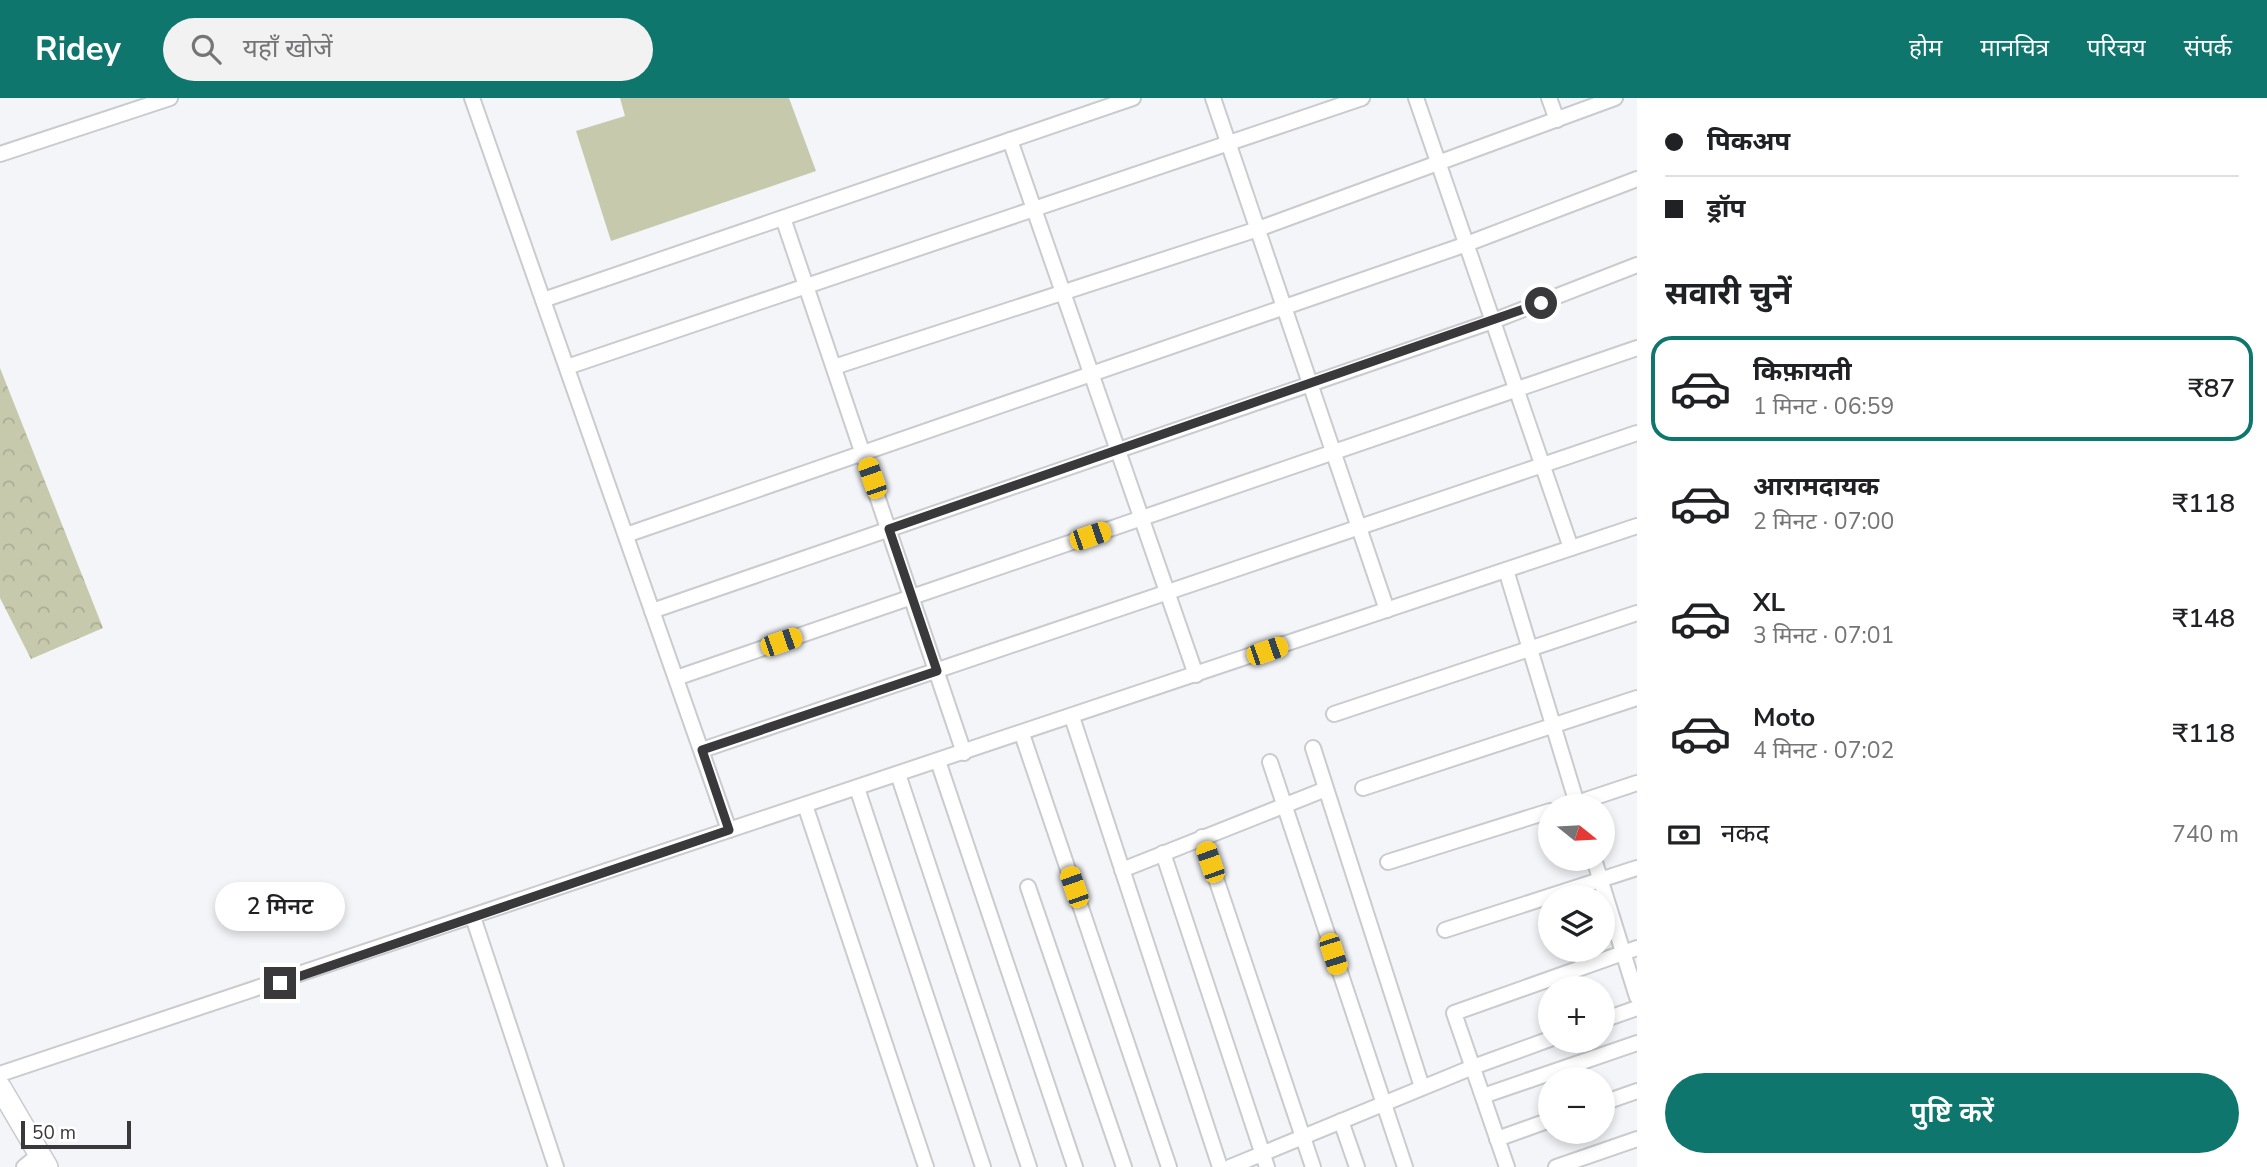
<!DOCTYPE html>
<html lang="hi">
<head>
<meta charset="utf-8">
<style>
	:root { --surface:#fff; --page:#f2f2f2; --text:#202124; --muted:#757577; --line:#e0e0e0; --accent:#0f766e }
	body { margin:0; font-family:"Nunito Sans","Noto Sans Devanagari",sans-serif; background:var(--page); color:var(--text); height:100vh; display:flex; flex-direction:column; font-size:26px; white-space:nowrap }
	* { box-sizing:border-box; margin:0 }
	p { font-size:23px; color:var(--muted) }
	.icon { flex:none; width:38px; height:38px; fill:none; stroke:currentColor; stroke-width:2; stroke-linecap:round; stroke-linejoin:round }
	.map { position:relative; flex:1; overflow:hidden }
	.details { display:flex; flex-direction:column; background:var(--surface); width:630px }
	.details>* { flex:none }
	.banner { display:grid; align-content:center; height:154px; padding:0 28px; background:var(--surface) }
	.needle { width:46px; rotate:108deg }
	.buttons { position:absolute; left:1538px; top:696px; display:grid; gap:14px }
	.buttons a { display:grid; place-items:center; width:77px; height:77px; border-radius:50%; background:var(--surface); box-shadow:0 4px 10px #0003; font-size:35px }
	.scale { position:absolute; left:21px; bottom:18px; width:110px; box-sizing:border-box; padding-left:7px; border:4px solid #39393b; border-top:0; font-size:19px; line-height:24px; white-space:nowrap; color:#39393b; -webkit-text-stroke:5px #fff; paint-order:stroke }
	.end { position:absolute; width:32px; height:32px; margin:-16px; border:9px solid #39393b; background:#fff; box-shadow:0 0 0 4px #fff }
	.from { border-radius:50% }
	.bubble { position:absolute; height:49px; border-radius:24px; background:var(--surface); box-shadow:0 4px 10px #0003; font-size:23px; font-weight:600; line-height:49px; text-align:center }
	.car { position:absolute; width:21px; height:42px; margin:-21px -10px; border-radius:9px; box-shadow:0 0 5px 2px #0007; background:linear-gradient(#f5c518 24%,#345 0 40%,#f5c518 0 76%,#345 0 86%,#f5c518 0) }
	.banner b { display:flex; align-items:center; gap:24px; height:66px; font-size:26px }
	.banner b+b { border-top:2px solid var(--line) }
	.banner i { width:18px; height:18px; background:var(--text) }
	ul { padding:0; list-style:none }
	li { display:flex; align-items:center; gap:21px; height:105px; margin:0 14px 10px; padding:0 14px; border:4px solid transparent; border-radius:21px }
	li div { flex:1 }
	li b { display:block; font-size:26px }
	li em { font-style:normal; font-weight:600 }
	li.current { border-color:var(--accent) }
	li>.icon { width:63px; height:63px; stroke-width:1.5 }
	h2 { padding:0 28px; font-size:32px; line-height:84px }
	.pay { display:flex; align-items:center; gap:18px; height:77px; padding:0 28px; font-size:26px }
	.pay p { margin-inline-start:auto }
	.action { display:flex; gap:14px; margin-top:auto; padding:14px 28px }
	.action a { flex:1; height:80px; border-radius:42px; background:var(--accent); color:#fff; font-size:28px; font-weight:600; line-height:80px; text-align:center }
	header { display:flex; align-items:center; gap:42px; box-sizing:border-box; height:98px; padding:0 35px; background:var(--accent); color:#fff }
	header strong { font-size:33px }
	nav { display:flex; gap:38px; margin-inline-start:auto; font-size:24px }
	.search { width:490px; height:63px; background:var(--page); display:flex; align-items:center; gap:18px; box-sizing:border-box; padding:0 24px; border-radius:38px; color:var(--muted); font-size:26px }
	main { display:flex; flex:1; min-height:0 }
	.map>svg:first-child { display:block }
	.grass { fill:#c7c9ac }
	.park { fill:url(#park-crowns) }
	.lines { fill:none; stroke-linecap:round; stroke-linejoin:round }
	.street-casing { stroke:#c9cbce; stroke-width:18 }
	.secondary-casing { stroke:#c9cbce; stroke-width:24 }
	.street { stroke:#fff; stroke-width:14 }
	.secondary { stroke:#fff; stroke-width:21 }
	.route { stroke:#39393b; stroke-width:9 }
</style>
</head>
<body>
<header>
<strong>Ridey</strong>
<div class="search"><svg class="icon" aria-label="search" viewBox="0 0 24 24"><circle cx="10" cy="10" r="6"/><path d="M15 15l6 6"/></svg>यहाँ खोजें</div>
<nav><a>होम</a><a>मानचित्र</a><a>परिचय</a><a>संपर्क</a></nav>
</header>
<main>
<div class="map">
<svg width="1637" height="1069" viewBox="0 0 1637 1069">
	<defs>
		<pattern id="park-crowns" width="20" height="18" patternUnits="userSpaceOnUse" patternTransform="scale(1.75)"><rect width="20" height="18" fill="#c7c9ac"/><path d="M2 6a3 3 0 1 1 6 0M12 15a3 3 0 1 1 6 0" fill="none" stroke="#acad95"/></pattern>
	</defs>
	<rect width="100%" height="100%" fill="#f3f5f8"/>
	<path class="grass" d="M620 0H789L816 73 611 143 576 33 625 18Z"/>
	<path class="park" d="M0 270 103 530 31 561 0 500Z"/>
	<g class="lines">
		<g class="street-casing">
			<g id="street">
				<path d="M472 0 729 732"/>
				<path d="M1213 0 1387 512"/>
				<path d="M1416 0 1571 450"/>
				<path d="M1549 0 1557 22"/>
				<path d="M1010 42 1196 577"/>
				<path d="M0 56 170 0"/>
				<path d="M783 120 964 655"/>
				<path d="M543 202 1133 0"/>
				<path d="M567 269 1362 0"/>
				<path d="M834 269 1258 131 1615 0"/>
				<path d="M626 437 1464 147 1637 81"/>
				<path d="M1506 472 1578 709"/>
				<path d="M652 513 1493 223 1637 167"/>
				<path d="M676 580 1637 250"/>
				<path d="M1334 616 1637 515"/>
				<path d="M1072 619 1220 1069"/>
				<path d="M1022 636 1169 1069"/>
				<path d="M1313 650 1422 989"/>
				<path d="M702 652 1637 335"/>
				<path d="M938 663 1075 1069"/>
				<path d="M1270 664 1405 1069"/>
				<path d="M898 676 1029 1069"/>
				<path d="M857 690 983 1069"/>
				<path d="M1363 690 1637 600"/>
				<path d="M805 707 926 1069"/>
				<path d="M1565 709 1637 685"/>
				<path d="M1202 739 1313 1069"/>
				<path d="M1163 755 1267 1069"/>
				<path d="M1594 761 1637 899"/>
				<path d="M1388 764 1550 713"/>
				<path d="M1122 772 1326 691"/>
				<path d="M1028 789 1124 1069"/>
				<path d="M473 819 556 1069"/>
				<path d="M1445 832 1637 770"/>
				<path d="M1603 922 1637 910"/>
				<path d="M0 976 1637 428"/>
				<path d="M1483 998 1637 945"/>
				<path d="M1603 1005 1637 993"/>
				<path d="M1341 1023 1357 1069"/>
				<path d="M1497 1041 1550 1022"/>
				<path d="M24 1069 40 1056"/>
				<path d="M1230 1069 1473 969 1550 941"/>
				<path d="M1507 1069 1454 915 1637 850"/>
				<path d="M1556 1069 1637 1041"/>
			</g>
		</g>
		<g class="secondary-casing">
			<path id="secondary" d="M0 989 47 1069"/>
		</g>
		<use href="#street" class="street"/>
		<use href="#secondary" class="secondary"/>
	</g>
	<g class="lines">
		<path class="route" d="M280 885 729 732 702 652 937 573 889 431 1541 205"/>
	</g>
</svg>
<div class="buttons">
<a><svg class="needle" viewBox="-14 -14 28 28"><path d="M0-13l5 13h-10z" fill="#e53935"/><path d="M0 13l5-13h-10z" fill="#757577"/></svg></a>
<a><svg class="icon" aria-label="layers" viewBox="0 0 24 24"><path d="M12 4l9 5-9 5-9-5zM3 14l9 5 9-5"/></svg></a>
<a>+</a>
<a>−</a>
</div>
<div class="scale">50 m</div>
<i class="end from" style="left:1541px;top:205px"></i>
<i class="end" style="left:280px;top:885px"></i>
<div class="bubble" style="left:215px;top:784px;width:130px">2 मिनट</div>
<i class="car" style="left:872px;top:380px;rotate:341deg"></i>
<i class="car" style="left:1090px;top:438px;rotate:71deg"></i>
<i class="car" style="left:781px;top:544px;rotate:71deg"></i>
<i class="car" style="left:1267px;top:553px;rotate:71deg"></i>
<i class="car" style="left:1210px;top:764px;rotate:341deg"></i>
<i class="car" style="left:1074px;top:789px;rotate:341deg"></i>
<i class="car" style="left:1333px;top:856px;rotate:162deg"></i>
</div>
<section class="details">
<div class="banner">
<b><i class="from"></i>पिकअप</b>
<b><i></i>ड्रॉप</b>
</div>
<h2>सवारी चुनें</h2>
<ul>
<li class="current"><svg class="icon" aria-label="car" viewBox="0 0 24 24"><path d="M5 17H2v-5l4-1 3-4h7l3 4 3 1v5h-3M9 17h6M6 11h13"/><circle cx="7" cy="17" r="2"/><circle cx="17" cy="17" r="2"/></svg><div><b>किफ़ायती</b><p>1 मिनट · 06:59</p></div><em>₹87</em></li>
<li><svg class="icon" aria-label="car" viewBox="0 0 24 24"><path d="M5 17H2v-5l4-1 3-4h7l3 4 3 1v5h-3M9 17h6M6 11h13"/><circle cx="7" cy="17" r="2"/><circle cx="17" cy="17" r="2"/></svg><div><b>आरामदायक</b><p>2 मिनट · 07:00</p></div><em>₹118</em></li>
<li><svg class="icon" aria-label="car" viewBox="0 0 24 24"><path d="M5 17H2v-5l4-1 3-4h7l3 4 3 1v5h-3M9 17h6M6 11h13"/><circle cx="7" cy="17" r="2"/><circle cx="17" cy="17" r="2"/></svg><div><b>XL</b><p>3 मिनट · 07:01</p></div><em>₹148</em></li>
<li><svg class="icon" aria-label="car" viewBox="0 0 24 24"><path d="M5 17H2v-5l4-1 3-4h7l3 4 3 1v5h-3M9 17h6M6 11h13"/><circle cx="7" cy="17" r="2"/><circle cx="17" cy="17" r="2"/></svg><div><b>Moto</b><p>4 मिनट · 07:02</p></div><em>₹118</em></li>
</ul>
<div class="pay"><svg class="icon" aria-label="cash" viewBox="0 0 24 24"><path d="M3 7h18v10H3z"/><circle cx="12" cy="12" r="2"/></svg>नकद<p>740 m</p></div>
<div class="action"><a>पुष्टि करें</a></div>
</section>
</main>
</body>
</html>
